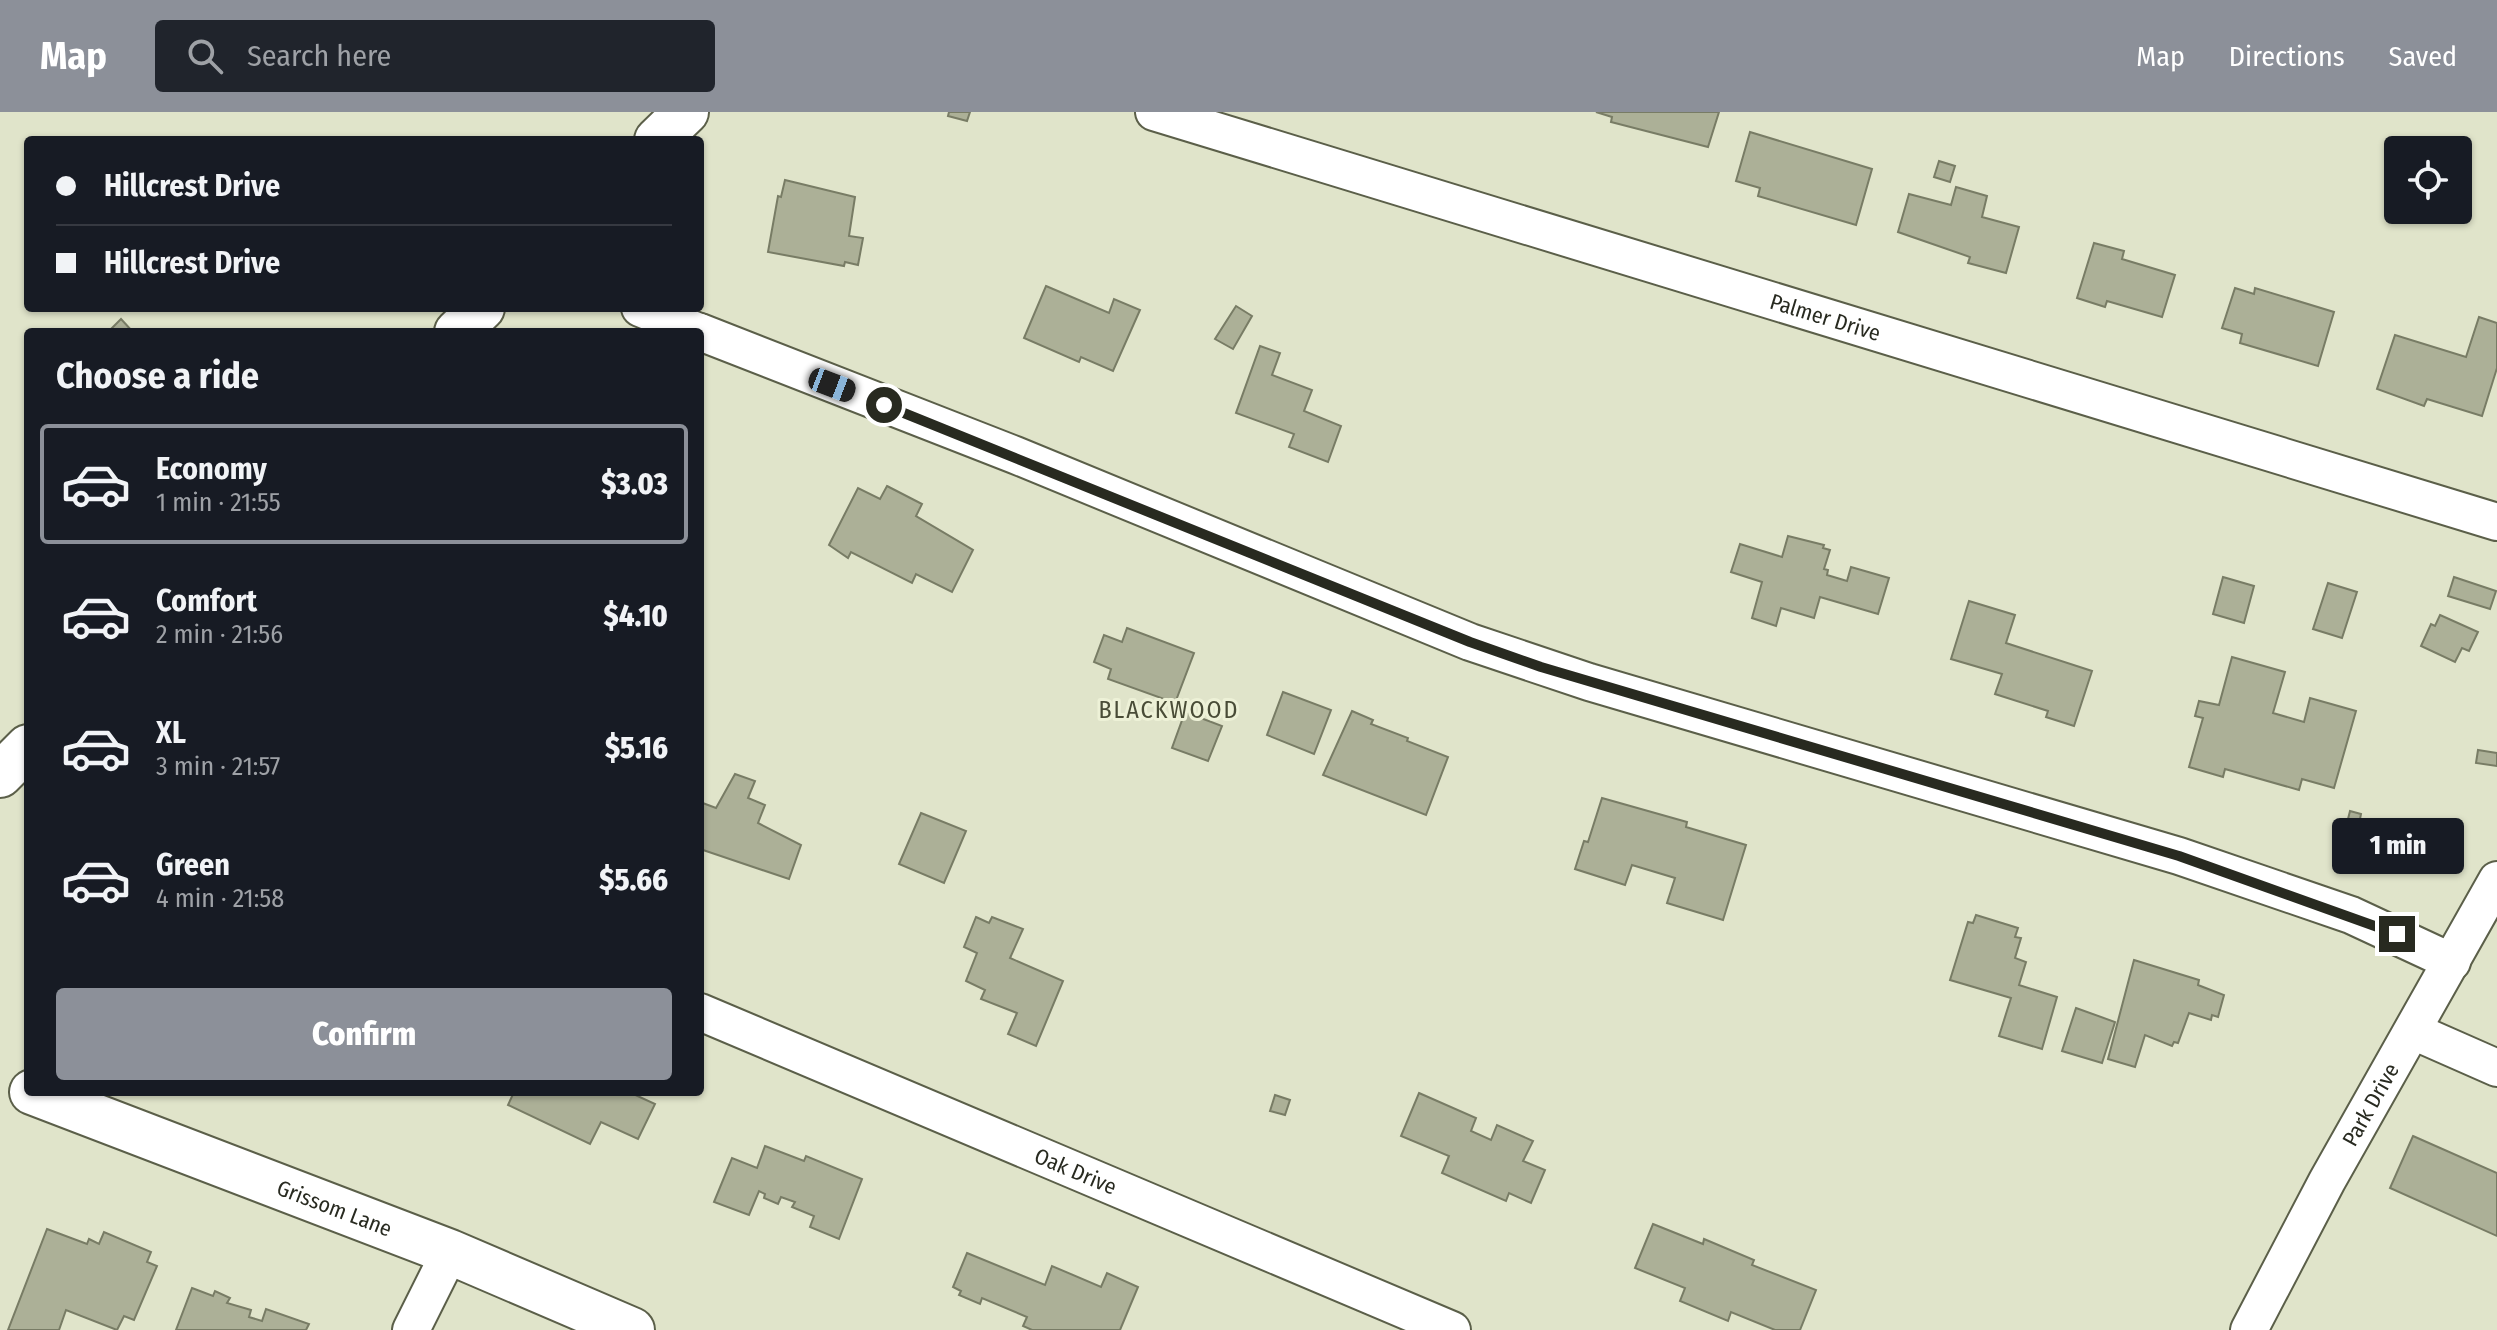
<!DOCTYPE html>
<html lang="en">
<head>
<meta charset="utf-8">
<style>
	:root { --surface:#171b24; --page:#20242c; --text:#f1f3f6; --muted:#9ea1a6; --line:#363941; --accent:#8c9099 }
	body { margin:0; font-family:"Fira Sans Condensed",sans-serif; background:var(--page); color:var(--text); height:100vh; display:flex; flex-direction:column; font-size:30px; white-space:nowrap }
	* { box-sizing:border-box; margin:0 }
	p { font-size:26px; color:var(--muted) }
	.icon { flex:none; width:44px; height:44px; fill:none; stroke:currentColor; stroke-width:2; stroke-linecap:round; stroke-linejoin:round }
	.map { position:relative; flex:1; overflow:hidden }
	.panel { position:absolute; left:24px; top:216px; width:680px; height:768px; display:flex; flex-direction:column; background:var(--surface); border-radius:8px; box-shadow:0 2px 6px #0004 }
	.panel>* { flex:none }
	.hud { position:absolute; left:24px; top:24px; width:680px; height:176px; border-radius:8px; box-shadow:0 2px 6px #0004; display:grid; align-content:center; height:176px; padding:0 32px; background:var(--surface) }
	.tools { position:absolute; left:2384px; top:24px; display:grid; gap:16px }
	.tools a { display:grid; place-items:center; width:88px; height:88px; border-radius:8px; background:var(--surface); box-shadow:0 2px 6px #0004; font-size:40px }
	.end { position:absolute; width:36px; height:36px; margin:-18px; border:10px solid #282a20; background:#fff; box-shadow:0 0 0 4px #fff }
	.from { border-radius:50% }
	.bubble { position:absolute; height:56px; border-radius:8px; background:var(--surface); box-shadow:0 2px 6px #0004; font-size:26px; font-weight:800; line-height:56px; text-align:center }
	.car { position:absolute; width:24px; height:48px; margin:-24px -12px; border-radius:10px; box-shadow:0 0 6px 2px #0007; background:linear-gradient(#222 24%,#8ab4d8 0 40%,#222 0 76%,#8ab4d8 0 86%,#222 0) }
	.hud b { display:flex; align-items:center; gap:28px; height:76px; font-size:30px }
	.hud b+b { border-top:2px solid var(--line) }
	.hud i { width:20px; height:20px; background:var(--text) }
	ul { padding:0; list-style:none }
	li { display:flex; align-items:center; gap:24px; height:120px; margin:0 16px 12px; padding:0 16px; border:4px solid transparent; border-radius:8px }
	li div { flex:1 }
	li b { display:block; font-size:30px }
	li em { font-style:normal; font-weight:800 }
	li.current { border-color:var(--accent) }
	li>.icon { width:72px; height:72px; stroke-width:1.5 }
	h2 { padding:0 32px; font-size:36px; line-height:96px }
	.primary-button { display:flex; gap:16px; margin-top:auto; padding:16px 32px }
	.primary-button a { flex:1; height:92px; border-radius:8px; background:var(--accent); color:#fff; font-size:32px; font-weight:800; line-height:92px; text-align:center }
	header { display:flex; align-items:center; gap:48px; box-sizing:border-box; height:112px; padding:0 40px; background:var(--accent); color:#fff }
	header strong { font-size:38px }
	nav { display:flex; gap:44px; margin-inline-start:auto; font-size:28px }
	.search { width:560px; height:72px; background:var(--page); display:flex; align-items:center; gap:20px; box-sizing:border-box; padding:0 28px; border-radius:8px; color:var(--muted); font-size:30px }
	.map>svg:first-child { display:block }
	.building { fill:#acb097; stroke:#787c65; stroke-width:2 }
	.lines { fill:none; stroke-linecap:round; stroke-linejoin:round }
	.minor-casing { stroke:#5b5f49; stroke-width:40 }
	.tertiary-casing { stroke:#5b5f49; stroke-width:48 }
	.minor { stroke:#fff; stroke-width:36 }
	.tertiary { stroke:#fff; stroke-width:44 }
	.route { stroke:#282a20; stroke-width:10 }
	.labels { text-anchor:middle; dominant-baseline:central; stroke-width:6; stroke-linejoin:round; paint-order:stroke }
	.street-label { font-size:22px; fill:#282a20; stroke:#edf1d7 }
	.neighbourhood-label { font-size:24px; letter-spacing:2px; fill:#494c37; stroke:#edf1d7 }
</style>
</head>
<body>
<header>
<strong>Map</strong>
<div class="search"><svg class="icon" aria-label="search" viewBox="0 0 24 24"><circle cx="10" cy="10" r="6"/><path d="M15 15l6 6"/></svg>Search here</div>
<nav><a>Map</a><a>Directions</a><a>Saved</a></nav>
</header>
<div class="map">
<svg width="2497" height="1218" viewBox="0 0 2497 1218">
	<rect width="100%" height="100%" fill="#e0e4ca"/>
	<g class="building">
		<path d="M949 0H970L967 9 948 4Z"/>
		<path d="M1596 0H1719L1708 35 1611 10 1612 5Z"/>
		<path d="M1750 20 1872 57 1856 113 1758 84 1760 76 1736 69Z"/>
		<path d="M1939 49 1955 54 1950 70 1934 65Z"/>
		<path d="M785 68 855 85 849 124 863 126 858 153 845 150 844 154 768 140 778 84 781 85Z"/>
		<path d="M1956 75 1987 84 1982 105 2019 115 2006 161 1968 151 1970 145 1898 120 1909 82 1951 93Z"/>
		<path d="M2094 131 2124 139 2122 147 2175 163 2162 205 2107 189 2105 195 2077 186Z"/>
		<path d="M1046 174 1109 201 1114 187 1140 198 1113 259 1081 245 1079 250 1024 226Z"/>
		<path d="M2235 176 2254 182 2255 176 2334 200 2318 254 2240 231 2242 222 2222 216Z"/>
		<path d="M1236 194 1252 204 1233 237 1215 227Z"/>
		<path d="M2479 205 2497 211V256L2482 304 2427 287 2424 294 2377 277 2395 223 2466 245Z"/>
		<path d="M121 207 133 220H108Z"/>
		<path d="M1260 234 1280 241 1272 263 1312 278 1304 299 1341 314 1328 350 1289 335 1294 322 1236 301Z"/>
		<path d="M887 374 922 392 916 404 973 438 952 480 916 462 912 471 851 440 848 446 829 433 858 376 880 387Z"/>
		<path d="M1788 424 1824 433 1823 436 1830 438 1824 457 1828 458 1827 463 1847 469 1851 455 1889 466 1878 502 1820 485 1814 506 1781 496 1776 514 1752 506 1762 470 1731 460 1740 432 1782 445Z"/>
		<path d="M2223 465 2254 474 2244 511 2213 502Z"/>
		<path d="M2454 465 2496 479 2490 497 2448 484Z"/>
		<path d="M2328 471 2357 480 2342 526 2313 517Z"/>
		<path d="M1969 489 2015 503 2006 531 2092 559 2074 614 2046 605 2048 599 1995 582 2002 562 1951 547Z"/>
		<path d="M2440 503 2478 520 2469 539 2462 536 2455 550 2421 534 2431 512 2435 514Z"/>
		<path d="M1127 516 1194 541 1175 591 1108 567 1111 557 1094 550 1104 523 1122 530Z"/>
		<path d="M2232 545 2285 560 2273 601 2304 610 2310 586 2356 599 2334 676 2302 667 2299 678 2225 657 2223 665 2189 655 2203 606 2195 604 2199 589 2219 593Z"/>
		<path d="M1283 580 1331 598 1314 642 1267 623Z"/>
		<path d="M1352 599 1373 608 1371 612 1408 626 1407 629 1448 645 1426 703 1323 663Z"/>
		<path d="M1185 600 1222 614 1208 649 1172 636Z"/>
		<path d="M2478 638 2497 641V654L2476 651Z"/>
		<path d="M735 662 755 669 748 686 765 693 758 711 801 733 789 767 700 737V690L716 696Z"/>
		<path d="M1602 686 1687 710 1686 715 1746 733 1723 808 1667 791 1675 766 1632 753 1625 773 1575 757 1584 729 1588 730Z"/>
		<path d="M2350 699 2361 702 2358 717 2346 715Z"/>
		<path d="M921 701 966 719 944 771 899 752Z"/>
		<path d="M1976 803 2018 816 2015 825 2021 826 2015 846 2026 850 2019 873 2057 885 2042 937 1999 924 2011 886 1950 868 1968 810 1973 811Z"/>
		<path d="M976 805 989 811 992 805 1023 817 1010 846 1063 869 1036 934 1008 922 1017 901 981 887 985 878 966 869 977 841 964 835Z"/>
		<path d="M2134 848 2199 868 2198 873 2224 883 2218 905 2212 903 2211 908 2189 901 2178 931 2174 930 2172 934 2145 923 2135 955 2108 947Z"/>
		<path d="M2076 896 2115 910 2102 951 2062 939Z"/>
		<path d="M514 980H629L655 992 638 1027 601 1010 590 1032 508 993Z"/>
		<path d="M1419 981 1476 1006 1471 1019 1491 1028 1497 1013 1533 1029 1523 1049 1545 1058 1531 1091 1509 1081 1506 1089 1442 1061 1449 1044 1401 1024Z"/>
		<path d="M1275 983 1290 988 1285 1003 1270 999Z"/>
		<path d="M2413 1024 2497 1061V1124L2390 1076Z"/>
		<path d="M765 1034 804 1049 806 1044 862 1067 839 1127 810 1115 814 1104 792 1095 795 1090 781 1085 778 1092 764 1086 765 1082 759 1079 749 1103 714 1090 732 1046 757 1056Z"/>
		<path d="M1653 1112 1703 1132 1704 1127 1754 1148 1752 1153 1816 1178 1800 1218H1775L1731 1200 1728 1209 1680 1189 1685 1176 1635 1156Z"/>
		<path d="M47 1117 87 1132 89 1127 99 1132 104 1120 151 1140 147 1150 157 1154 134 1208 124 1204 117 1218 66 1198 59 1218H8Z"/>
		<path d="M967 1141 1045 1173 1052 1154 1101 1175 1107 1161 1138 1175 1120 1218H1032L1023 1214 1027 1205 982 1186 980 1192 959 1183 961 1179 953 1175Z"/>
		<path d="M192 1176 213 1184 215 1179 230 1186 227 1191 251 1198 249 1205 262 1209 266 1197 309 1212 306 1218H176Z"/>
	</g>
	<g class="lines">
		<g class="minor-casing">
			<g id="minor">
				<path id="s1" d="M1154 0 2497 410"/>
				<path d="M640 196 699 220"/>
				<path d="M700 220 1015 343 1470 530 1589 570 2179 744 2351 803 2452 850"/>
				<path id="s2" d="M700 900 1452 1218"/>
				<path d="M2413 919 2497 956"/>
				<path d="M411 1218 450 1140"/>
				<path id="s3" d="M2249 1218 2327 1069 2497 768"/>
			</g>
		</g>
		<g class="tertiary-casing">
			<g id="tertiary">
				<path d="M657 28 686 0"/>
				<path d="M457 220 482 196"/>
				<path d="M0 663 28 635"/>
				<path id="s4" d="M32 980 450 1140 632 1218"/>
			</g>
		</g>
		<use href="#minor" class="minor"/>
		<use href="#tertiary" class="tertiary"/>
	</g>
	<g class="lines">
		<path class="route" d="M884 293 1470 530 1541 555 2179 744 2397 822"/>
	</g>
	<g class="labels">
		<g class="street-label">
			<text stroke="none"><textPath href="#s1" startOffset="702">Palmer Drive</textPath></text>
			<text stroke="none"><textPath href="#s3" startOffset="256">Park Drive</textPath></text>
			<text stroke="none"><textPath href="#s2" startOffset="408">Oak Drive</textPath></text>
			<text stroke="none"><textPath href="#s4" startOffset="324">Grissom Lane</textPath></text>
		</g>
		<g class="neighbourhood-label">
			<text x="1169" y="598">BLACKWOOD</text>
		</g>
	</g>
</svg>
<div class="tools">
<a><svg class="icon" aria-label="locate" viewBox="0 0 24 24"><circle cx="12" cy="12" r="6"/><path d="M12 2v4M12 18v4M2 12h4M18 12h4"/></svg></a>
</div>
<i class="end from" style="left:884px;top:293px"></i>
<i class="end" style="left:2397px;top:822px"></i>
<div class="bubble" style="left:2332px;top:706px;width:132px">1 min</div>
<i class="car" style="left:832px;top:273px;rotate:111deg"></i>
<div class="hud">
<b><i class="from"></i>Hillcrest Drive</b>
<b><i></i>Hillcrest Drive</b>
</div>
<section class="panel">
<h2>Choose a ride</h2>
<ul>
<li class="current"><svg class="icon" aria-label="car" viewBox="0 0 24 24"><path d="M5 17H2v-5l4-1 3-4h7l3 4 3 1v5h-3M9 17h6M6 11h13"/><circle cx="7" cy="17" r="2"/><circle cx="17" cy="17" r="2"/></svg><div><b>Economy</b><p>1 min · 21:55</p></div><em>$3.03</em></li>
<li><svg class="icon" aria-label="car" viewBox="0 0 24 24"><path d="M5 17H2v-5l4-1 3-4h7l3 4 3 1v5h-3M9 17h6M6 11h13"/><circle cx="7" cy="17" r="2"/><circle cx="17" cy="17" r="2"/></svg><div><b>Comfort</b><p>2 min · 21:56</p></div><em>$4.10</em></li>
<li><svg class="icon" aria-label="car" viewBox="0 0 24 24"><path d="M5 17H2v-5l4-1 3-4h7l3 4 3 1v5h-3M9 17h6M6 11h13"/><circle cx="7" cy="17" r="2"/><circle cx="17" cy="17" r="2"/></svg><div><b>XL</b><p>3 min · 21:57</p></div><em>$5.16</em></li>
<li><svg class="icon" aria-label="car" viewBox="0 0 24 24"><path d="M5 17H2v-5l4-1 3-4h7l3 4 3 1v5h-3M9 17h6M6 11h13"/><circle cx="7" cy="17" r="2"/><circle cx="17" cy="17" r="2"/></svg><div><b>Green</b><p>4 min · 21:58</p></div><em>$5.66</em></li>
</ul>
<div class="primary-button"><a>Confirm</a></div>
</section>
</div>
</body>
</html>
